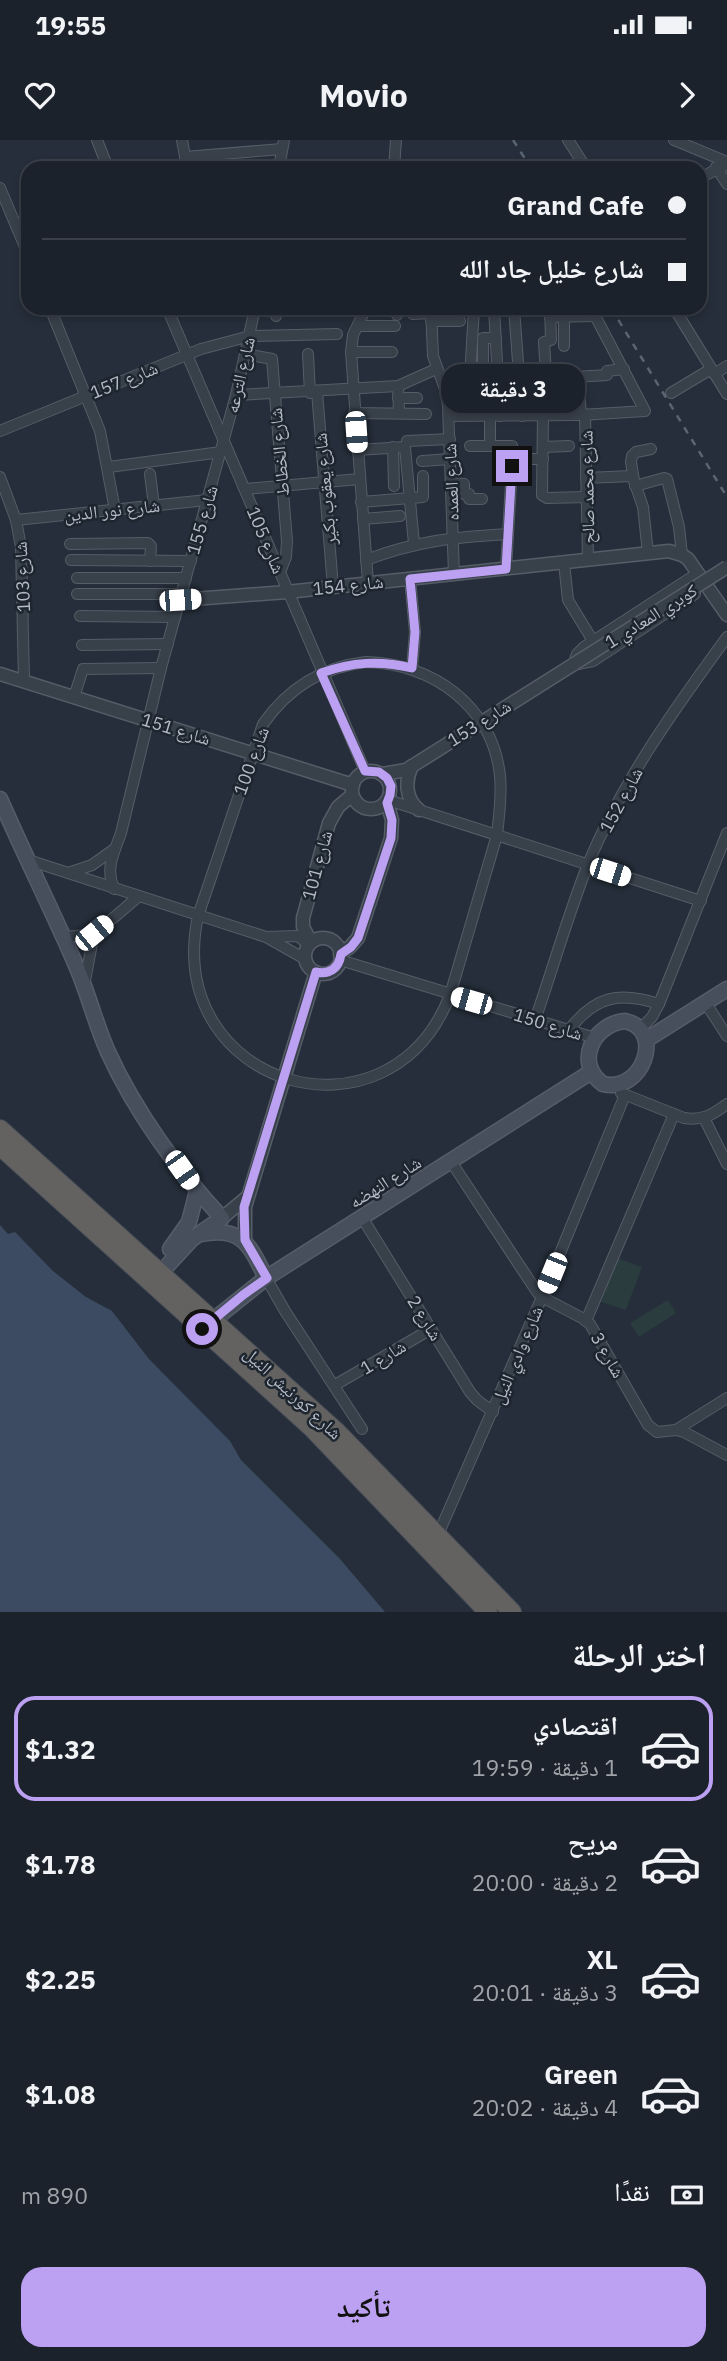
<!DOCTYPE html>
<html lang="ar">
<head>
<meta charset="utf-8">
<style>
	:root { --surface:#1c222c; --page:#292f38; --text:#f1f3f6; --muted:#a0a4a9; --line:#3a3f48; --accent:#bca0f2 }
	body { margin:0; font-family:"IBM Plex Sans","Noto Naskh Arabic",sans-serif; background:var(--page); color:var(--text); direction:rtl; height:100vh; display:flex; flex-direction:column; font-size:26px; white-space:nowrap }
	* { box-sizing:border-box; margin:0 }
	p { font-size:23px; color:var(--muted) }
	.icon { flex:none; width:38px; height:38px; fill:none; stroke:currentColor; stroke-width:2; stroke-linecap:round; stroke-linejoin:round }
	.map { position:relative; height:1472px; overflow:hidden; direction:ltr }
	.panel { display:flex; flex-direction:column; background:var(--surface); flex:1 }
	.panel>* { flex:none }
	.top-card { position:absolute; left:21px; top:21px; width:686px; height:154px; border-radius:21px; box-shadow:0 4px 10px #0003,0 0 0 2px var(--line); direction:rtl; display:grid; align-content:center; height:154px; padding:0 21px; background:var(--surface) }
	.end { position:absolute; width:32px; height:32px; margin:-16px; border:9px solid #bca0f2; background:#111; box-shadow:0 0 0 4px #111 }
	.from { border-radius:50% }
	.bubble { position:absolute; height:49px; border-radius:21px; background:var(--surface); box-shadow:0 4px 10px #0003,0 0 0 2px var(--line); font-size:23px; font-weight:800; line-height:49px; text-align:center; direction:rtl }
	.car { position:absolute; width:21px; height:42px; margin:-21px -10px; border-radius:9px; box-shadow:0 0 5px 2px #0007; background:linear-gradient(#fff 24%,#345 0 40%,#fff 0 76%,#345 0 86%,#fff 0) }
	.top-card b { display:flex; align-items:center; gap:24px; height:66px; font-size:26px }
	.top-card b+b { border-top:2px solid var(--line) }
	.top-card i { width:18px; height:18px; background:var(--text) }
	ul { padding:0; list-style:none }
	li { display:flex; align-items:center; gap:21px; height:105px; margin:0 14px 10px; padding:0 7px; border:4px solid transparent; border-radius:21px }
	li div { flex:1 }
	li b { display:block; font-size:26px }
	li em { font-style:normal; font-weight:800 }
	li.on { border-color:var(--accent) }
	li>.icon { width:63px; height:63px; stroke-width:1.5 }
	h2 { padding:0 21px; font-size:32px; line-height:84px }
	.pay { display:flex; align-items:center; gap:18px; height:77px; padding:0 21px; font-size:26px }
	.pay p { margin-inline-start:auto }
	.cta { display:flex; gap:14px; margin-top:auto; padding:14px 21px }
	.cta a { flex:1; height:80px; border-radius:21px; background:var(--accent); color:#111; font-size:28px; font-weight:800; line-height:80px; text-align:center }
	.status { display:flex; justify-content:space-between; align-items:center; height:49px; padding:0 35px; background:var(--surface); direction:ltr }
	.status svg { height:19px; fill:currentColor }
	header { display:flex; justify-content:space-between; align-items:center; height:91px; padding:0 21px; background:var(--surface); font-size:32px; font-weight:800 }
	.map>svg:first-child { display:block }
	.green { fill:#2a3c3d }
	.water { fill:#3c4b62 }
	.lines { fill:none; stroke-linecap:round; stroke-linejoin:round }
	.minor-casing { stroke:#565d68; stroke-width:12 }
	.tertiary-casing { stroke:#565d68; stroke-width:15 }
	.secondary-casing { stroke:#565d68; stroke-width:17 }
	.trunk-casing { stroke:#434a55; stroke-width:20 }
	.minor { stroke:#38404a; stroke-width:10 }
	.tertiary { stroke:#38404a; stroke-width:12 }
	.secondary { stroke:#474f5d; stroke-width:14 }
	.trunk { stroke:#636260; stroke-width:18 }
	.rail { stroke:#5b6471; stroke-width:2.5; stroke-dasharray:7 7; stroke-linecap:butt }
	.tertiary-bridge-casing { stroke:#565d68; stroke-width:15; stroke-linecap:butt }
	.tertiary-bridge { stroke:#38404a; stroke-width:12 }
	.route { stroke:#bca0f2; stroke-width:9 }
	.labels { text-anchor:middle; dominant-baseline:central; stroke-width:5; stroke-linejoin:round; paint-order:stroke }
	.street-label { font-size:18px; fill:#b4bac6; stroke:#1d252f }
</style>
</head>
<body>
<div class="status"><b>19:55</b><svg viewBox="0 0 49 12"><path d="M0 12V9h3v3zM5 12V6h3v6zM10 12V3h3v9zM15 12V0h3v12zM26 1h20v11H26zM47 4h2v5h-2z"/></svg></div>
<header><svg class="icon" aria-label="forward" viewBox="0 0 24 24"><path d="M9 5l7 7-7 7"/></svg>Movio<svg class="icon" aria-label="heart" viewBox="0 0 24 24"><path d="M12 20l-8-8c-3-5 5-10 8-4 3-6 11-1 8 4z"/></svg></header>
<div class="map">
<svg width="727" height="1472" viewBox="0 0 727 1472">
	<rect width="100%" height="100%" fill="#252e3a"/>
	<g class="green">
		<path d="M617 1118 642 1127 626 1170 601 1162Z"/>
		<path d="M668 1160 676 1173 639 1197 630 1183Z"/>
	</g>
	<path class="water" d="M0 1085 8 1094 15 1092 53 1131 86 1157 112 1171 149 1219 230 1301 241 1320 340 1419 385 1472H0Z"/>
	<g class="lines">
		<g class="minor-casing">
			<g id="minor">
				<path d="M97 0 108 28"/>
				<path d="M182 0 187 28"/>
				<path d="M568 0 586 28"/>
				<path d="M674 0 727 22"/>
				<path d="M185 17 282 9"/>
				<path d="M716 27 727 44"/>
				<path d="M279 28 284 0"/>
				<path d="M394 28 396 0"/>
				<path d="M700 38 727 24"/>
				<path d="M0 48 28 114"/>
				<path d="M50 168 100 291 115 370"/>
				<path d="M167 168 365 631"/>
				<path d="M366 168 353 195 351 212 368 443"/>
				<path d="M412 168 413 174 431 173"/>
				<path d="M431 168 433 216 445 249 448 266 454 434"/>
				<path d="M446 168V181"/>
				<path d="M494 168 500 276"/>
				<path d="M514 168 522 276"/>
				<path d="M674 168 727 254"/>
				<path d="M397 175 400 168"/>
				<path d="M276 176 278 168"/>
				<path d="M550 177 596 176"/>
				<path d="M564 177V206"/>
				<path d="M431 181H460"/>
				<path d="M358 186H395"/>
				<path d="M351 212H392"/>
				<path d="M246 214 272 219 287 401 286 417 280 432"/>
				<path d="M308 214 310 253"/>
				<path d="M714 234 727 226"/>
				<path d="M546 235 544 202 551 200 550 168"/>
				<path d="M535 236 558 235 559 238 607 235V231L624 229"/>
				<path d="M578 237 581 275"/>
				<path d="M483 241V198H496"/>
				<path d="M398 246 399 273"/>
				<path d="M317 252 333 447"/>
				<path d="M671 253 711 229"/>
				<path d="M236 255 398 246 436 229"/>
				<path d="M447 256 469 254 474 168"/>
				<path d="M398 258H417"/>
				<path d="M354 273 426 274"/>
				<path d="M585 274 588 420"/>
				<path d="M543 275 542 355 547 358 587 357"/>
				<path d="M449 276 581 275 645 271 591 168"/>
				<path d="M490 277V306"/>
				<path d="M0 291 201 209 250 196 337 194"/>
				<path d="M407 301 450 299"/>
				<path d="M470 306H512L513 319H543"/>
				<path d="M393 307 394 346"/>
				<path d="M543 307 569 306"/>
				<path d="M357 310 405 307 414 404"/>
				<path d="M422 321 450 319"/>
				<path d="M109 327 221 312"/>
				<path d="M150 334 154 366"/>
				<path d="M0 337 16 380 21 407 24 541"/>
				<path d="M586 338 632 336"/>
				<path d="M451 343 464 344V354H469V359H482"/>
				<path d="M635 346 664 338 667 339 679 387 682 415"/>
				<path d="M245 349 360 339"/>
				<path d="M361 362 423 357V336"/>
				<path d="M363 379 400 376"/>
				<path d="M16 380 207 360"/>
				<path d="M70 404 148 403 151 406 150 421"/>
				<path d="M648 413 643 367 634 341 631 322 632 316 636 312 651 309"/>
				<path d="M71 420 191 421"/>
				<path d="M366 420C416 401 455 397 508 394"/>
				<path d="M564 423 568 460 593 501"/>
				<path d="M506 429 512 326"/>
				<path d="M77 438H186"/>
				<path d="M410 439 415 492 412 528"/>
				<path d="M77 454H182"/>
				<path d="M695 454 593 521 573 525 577 514 584 507 698 433"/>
				<path d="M80 476 175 477"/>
				<path d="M82 505 168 504"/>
				<path d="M366 522C433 523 493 567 500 636 502 656 499 676 497 695L450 855C389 1013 162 947 198 776L263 584C289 547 322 527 366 522Z"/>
				<path d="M74 557 83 529 161 528"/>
				<path d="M388 660 701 761"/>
				<path d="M28 720 266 797 305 819"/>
				<path d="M68 733 92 725 113 710"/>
				<path d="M114 749C105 728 114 713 121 693L161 528 236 255 255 168"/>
				<path d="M63 796C96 800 114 776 138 757"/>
				<path d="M266 797 298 796 309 805"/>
				<path d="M340 820 595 898"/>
				<path d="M85 841 94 793"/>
				<path d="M705 862 727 896"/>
				<path d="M535 880C553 828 568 775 588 724 622 642 675 568 727 497"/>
				<path d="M641 888 652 877 659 864 727 693"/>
				<path d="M569 890C595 856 619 851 659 864"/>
				<path d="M621 953 684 978C702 981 712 975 727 964"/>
				<path d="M704 978 727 1024"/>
				<path d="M452 1023 537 1152 542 1157 582 1178 590 1184 648 1285 657 1292 676 1290 684 1292 727 1315"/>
				<path d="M363 1079 470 1252 477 1260 493 1272"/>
				<path d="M266 1138 285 1171 362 1289"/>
				<path d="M586 1181 674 974"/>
				<path d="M335 1245 431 1189"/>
				<path d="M676 1290 727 1258"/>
				<path d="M437 1397 542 1157 625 955"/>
			</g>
		</g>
		<g class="tertiary-casing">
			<g id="tertiary">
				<path d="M180 460 287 452 669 411 682 415 688 419 727 475"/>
				<path d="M0 534 353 645"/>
				<path d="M412 626C405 641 405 659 419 670"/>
				<circle cx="371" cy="650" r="19"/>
				<path d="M383 634 406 630 574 524"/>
				<circle cx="323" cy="816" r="18"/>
				<path d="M311 802 303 787V778L329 683 338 667 352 655"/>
				<path d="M340 814 350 807 358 798 391 698 392 680 387 662"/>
				<path d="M222 1078 246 1058"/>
				<path d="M245 1100V1067L316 832"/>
			</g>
		</g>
		<g class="secondary-casing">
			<g id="secondary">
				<path d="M0 659C24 714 51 768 75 823 88 852 95 883 108 912 135 971 178 1031 222 1078L192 1099 155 1139"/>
				<path d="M625 881C666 890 642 954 603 944 574 923 593 884 625 881Z"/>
				<path d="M646 900 727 849"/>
				<path d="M201 1094C243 1086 250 1106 266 1138"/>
				<path d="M170 1109 189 1082 197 1051"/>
				<path d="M206 1186 266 1138 591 932"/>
			</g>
		</g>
		<g class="trunk-casing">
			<g id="trunk">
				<path d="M0 989 337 1292 512 1472"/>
				<path d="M0 1006 311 1287 488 1472"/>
			</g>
		</g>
		<use href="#minor" class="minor"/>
		<use href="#tertiary" class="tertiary"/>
		<use href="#secondary" class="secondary"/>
		<use href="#trunk" class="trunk"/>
		<g class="rail">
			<path d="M513 0 531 28"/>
			<path d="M611 168 727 357"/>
		</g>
		<g class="tertiary-bridge-casing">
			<path id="tertiary-bridge" d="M574 524 727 427"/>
		</g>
		<use href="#tertiary-bridge" class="tertiary-bridge"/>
	</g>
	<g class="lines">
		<path class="route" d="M202 1189 243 1155 267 1138 245 1100 244 1067 316 832C330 835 339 828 341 814L351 807 358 798 391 698 392 680 387 663 390 655 391 646 387 638 379 632 365 631 321 533C352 522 380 520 412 528L415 492 410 439 506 429 512 326"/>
	</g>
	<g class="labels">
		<g class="street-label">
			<text transform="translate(240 235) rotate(-77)">شارع الترعه</text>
			<text transform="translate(124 240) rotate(-22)">شارع 157</text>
			<text transform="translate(279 312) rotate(-95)">شارع الخطاط</text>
			<text transform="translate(451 342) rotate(-92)">شارع العمده</text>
			<text transform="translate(587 347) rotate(-91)">شارع محمد صالح</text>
			<text transform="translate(325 349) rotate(-95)">شارع يعقوب بكير</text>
			<text transform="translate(112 370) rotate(-6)">شارع نور الدين</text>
			<text transform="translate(202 380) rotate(-74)">شارع 155</text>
			<text transform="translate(266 400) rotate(67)">شارع 105</text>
			<text transform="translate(22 437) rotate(-93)">شارع 103</text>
			<text transform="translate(348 445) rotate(-6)">شارع 154</text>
			<text transform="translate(651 476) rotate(-32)">كوبري المعادي 1</text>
			<text transform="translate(479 583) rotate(-32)">شارع 153</text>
			<text transform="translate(176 589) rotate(17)">شارع 151</text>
			<text transform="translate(251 621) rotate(-70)">شارع 100</text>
			<text transform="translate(621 660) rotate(-62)">شارع 152</text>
			<text transform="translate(317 725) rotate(-75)">شارع 101</text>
			<text transform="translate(548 884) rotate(17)">شارع 150</text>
			<text transform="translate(385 1042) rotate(-32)">شارع النهضه</text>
			<text transform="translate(425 1178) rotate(58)">شارع 2</text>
			<text transform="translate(517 1215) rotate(-67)">شارع وادي النيل</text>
			<text transform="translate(608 1215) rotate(60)">شارع 3</text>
			<text transform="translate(383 1217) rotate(-31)">شارع 1</text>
			<text transform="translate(293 1253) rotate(43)">شارع كورنيش النيل</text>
		</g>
	</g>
</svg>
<i class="end from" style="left:202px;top:1189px"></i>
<i class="end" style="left:512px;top:326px"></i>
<div class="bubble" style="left:441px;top:224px;width:144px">3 دقيقة</div>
<i class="car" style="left:356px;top:292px;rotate:176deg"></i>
<i class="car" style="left:180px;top:460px;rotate:86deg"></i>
<i class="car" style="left:610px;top:732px;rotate:108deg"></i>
<i class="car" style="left:94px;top:793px;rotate:51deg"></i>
<i class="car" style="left:471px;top:861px;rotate:286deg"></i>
<i class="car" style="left:182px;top:1030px;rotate:145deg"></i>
<i class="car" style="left:552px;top:1133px;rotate:202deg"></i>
<div class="top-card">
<b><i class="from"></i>Grand Cafe</b>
<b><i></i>شارع خليل جاد الله</b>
</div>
</div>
<section class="panel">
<h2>اختر الرحلة</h2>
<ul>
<li class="on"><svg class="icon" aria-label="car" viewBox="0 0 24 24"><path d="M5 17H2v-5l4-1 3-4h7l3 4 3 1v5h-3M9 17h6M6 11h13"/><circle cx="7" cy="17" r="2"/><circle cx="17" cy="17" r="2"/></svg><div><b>اقتصادي</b><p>1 دقيقة · 19:59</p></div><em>$1.32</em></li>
<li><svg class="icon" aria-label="car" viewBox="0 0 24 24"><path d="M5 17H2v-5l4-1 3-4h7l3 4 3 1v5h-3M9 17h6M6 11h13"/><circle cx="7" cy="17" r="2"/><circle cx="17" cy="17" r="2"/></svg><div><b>مريح</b><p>2 دقيقة · 20:00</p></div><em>$1.78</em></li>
<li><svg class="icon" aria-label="car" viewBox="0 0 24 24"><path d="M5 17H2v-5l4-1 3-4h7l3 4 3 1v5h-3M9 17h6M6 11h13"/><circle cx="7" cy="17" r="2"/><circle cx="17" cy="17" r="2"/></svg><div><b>XL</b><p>3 دقيقة · 20:01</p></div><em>$2.25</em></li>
<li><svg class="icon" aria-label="car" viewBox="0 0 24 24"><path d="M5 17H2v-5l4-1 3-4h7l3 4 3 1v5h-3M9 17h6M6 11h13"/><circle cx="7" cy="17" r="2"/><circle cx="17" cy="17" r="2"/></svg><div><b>Green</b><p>4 دقيقة · 20:02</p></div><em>$1.08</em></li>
</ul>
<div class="pay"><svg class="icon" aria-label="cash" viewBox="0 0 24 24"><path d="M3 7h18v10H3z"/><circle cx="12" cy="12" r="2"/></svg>نقدًا<p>890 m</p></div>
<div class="cta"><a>تأكيد</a></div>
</section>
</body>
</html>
